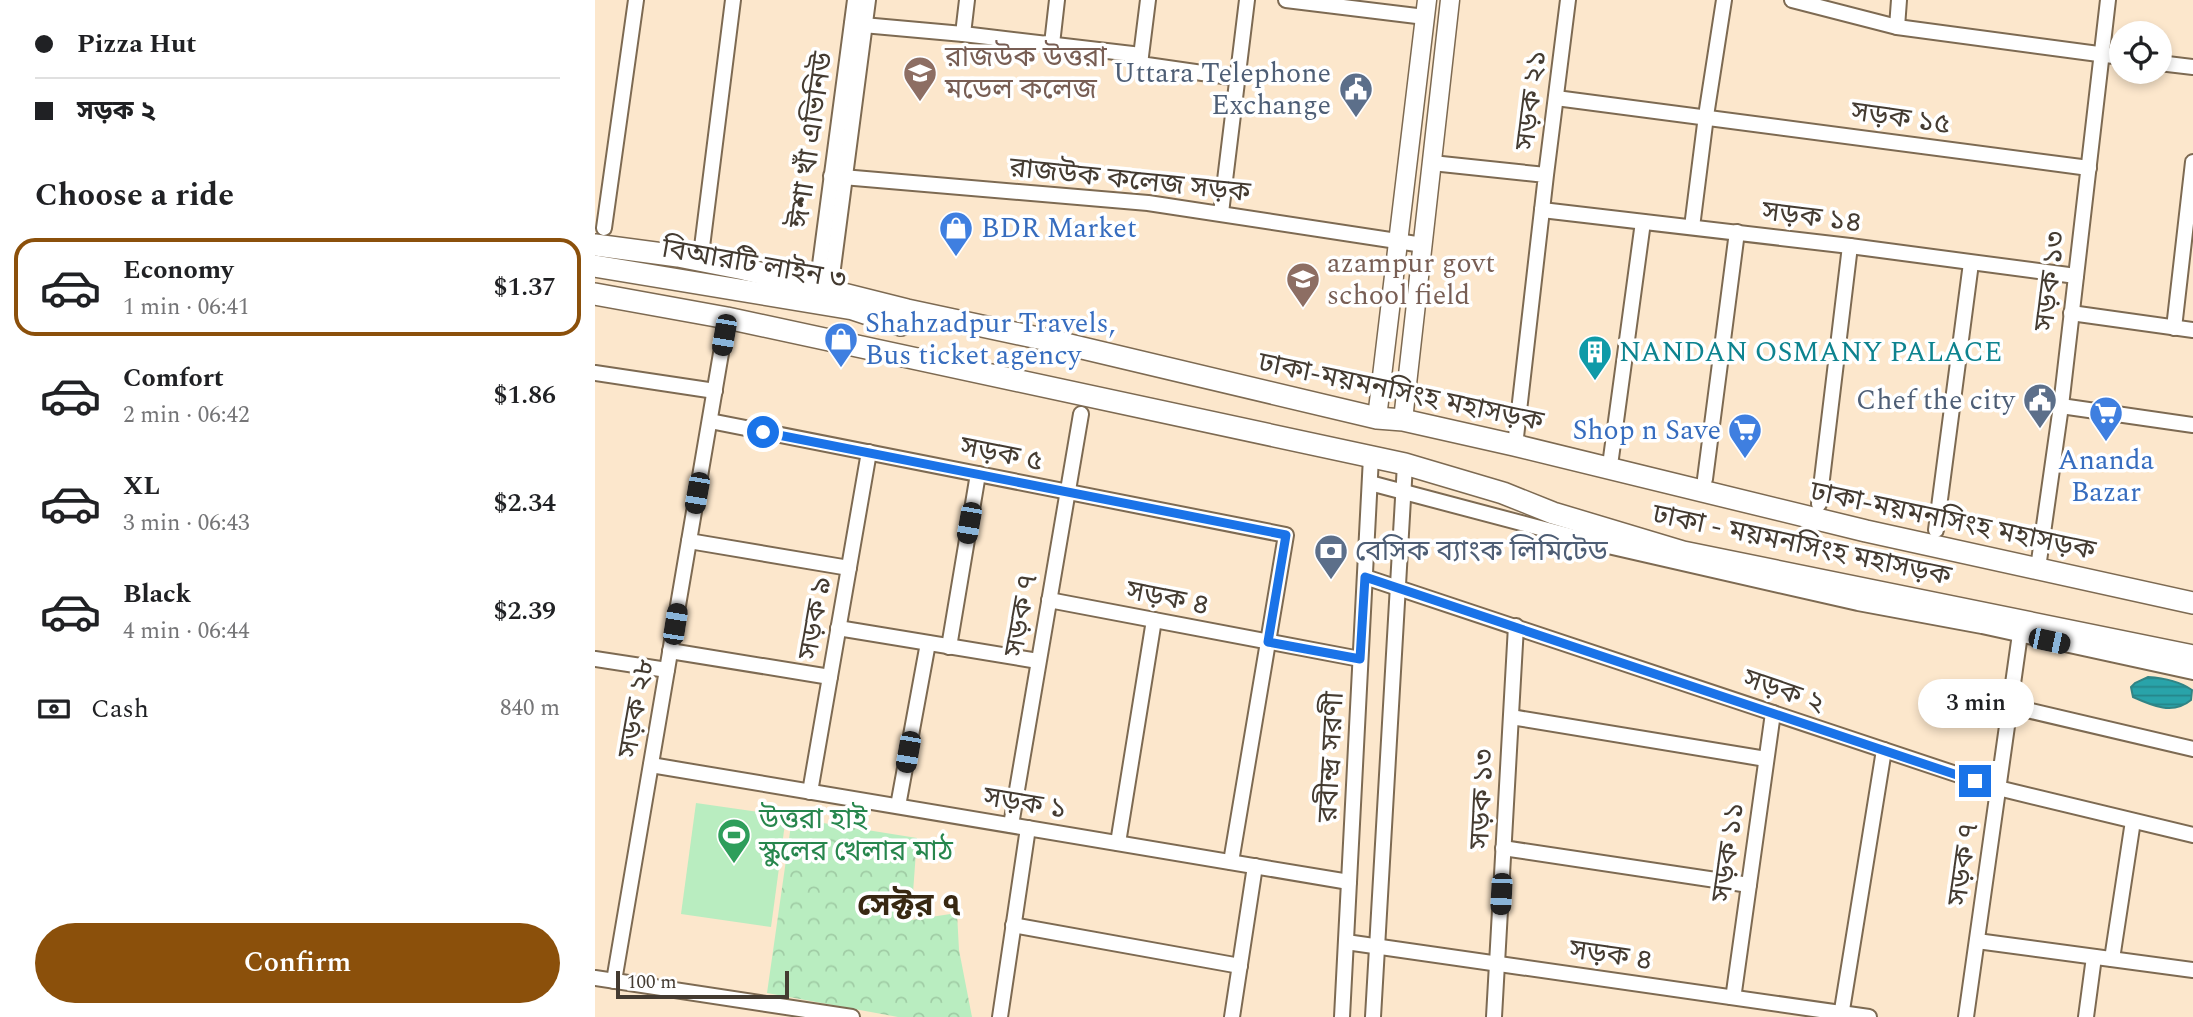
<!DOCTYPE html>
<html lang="en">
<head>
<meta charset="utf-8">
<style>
	:root { --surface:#fff; --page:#f2f2f2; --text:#202124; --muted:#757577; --line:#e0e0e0; --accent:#8b500b }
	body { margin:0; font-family:Spectral,"Noto Sans Bengali",serif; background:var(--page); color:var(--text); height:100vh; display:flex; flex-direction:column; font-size:26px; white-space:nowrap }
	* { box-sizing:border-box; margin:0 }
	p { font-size:23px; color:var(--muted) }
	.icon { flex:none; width:38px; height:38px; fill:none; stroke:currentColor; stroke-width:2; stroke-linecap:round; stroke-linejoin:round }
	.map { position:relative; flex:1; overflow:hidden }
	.panel { display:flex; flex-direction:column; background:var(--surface); width:595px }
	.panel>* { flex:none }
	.top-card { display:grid; align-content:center; height:154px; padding:0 35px; background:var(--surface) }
	.controls { position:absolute; left:1514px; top:21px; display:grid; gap:14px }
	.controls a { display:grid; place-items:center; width:63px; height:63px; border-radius:50%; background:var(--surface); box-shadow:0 4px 10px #0003; font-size:35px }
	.scale { position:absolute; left:21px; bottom:18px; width:173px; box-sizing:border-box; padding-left:7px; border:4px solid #443b31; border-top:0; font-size:19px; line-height:24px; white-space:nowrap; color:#443b31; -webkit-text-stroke:5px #fff; paint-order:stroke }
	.end { position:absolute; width:32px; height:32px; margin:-16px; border:9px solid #1a73e8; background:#fff; box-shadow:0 0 0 4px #fff }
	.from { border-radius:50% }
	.bubble { position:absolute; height:49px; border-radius:24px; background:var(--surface); box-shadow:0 4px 10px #0003; font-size:23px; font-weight:600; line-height:49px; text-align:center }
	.car { position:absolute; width:21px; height:42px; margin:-21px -10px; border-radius:9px; box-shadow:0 0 5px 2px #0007; background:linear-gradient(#222 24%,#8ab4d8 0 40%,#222 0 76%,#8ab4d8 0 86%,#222 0) }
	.top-card b { display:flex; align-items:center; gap:24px; height:66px; font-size:26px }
	.top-card b+b { border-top:2px solid var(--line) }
	.top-card i { width:18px; height:18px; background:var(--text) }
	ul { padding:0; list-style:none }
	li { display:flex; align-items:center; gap:21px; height:98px; margin:0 14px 10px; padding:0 21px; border:4px solid transparent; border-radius:21px }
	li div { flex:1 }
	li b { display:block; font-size:26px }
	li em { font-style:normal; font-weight:600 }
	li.on { border-color:var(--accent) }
	li>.icon { width:63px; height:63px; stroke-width:1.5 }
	h2 { padding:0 35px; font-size:32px; line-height:84px }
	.pay { display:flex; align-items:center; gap:18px; height:77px; padding:0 35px; font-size:26px }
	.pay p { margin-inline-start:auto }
	.button { display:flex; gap:14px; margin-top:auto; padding:14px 35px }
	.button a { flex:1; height:80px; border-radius:42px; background:var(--accent); color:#fff; font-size:28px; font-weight:600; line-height:80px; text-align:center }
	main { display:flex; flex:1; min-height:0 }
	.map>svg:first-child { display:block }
	.green { fill:#b9edc0 }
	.park { fill:url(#park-crowns) }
	.water { fill:url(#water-rules); stroke:#318485; stroke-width:2 }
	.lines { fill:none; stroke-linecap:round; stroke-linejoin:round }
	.minor-casing { stroke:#7d6a52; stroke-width:18 }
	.major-casing { stroke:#7d6a52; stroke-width:21 }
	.highway-casing { stroke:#7d6a52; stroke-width:24 }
	.minor { stroke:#fff; stroke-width:14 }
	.major { stroke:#fff; stroke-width:18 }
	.highway { stroke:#fff; stroke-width:21 }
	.route { stroke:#1a73e8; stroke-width:9 }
	.labels { text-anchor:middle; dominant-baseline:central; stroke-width:7; stroke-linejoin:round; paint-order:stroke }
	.education-label { font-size:28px; fill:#785e54; stroke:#fff; text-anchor:start }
	.service-label { font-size:28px; fill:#4e5e75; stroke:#fff; text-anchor:end }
	.street-label { font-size:28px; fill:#443b31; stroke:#fff }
	.shop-label { font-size:28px; fill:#366cbe; stroke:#fff; text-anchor:start }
	.culture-label { font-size:28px; fill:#0d838f; stroke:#fff; text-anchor:start }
	.leisure-label { font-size:28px; fill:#27864d; stroke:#fff; text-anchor:start }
	.quarter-label { font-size:32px; font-weight:bold; fill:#382812; stroke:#fff }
</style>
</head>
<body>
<main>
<section class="panel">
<div class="top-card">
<b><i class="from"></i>Pizza Hut</b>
<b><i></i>সড়ক ২</b>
</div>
<h2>Choose a ride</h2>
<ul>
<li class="on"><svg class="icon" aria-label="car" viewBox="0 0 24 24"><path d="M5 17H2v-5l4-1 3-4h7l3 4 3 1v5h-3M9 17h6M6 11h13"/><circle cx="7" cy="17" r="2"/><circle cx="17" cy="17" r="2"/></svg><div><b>Economy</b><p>1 min · 06:41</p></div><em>$1.37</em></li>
<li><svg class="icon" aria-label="car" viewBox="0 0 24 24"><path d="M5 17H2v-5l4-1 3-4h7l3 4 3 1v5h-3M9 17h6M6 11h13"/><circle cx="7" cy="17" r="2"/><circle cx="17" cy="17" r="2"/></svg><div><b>Comfort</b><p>2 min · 06:42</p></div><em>$1.86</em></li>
<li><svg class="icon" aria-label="car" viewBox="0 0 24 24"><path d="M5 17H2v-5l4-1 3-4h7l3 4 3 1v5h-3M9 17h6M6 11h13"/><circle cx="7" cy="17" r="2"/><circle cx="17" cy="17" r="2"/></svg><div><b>XL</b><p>3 min · 06:43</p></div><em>$2.34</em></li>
<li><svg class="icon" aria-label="car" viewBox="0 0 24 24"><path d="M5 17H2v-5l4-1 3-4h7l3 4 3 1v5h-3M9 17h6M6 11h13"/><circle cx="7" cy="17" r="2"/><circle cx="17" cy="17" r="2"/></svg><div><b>Black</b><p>4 min · 06:44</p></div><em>$2.39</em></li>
</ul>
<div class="pay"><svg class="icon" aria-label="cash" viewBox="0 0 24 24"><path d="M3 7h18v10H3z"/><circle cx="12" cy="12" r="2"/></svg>Cash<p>840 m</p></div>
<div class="button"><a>Confirm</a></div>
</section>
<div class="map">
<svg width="1598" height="1017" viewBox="0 0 1598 1017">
	<defs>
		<pattern id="park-crowns" width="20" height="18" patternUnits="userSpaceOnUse" patternTransform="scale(1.75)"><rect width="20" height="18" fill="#b9edc0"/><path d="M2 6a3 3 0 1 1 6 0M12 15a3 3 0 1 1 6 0" fill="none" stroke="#a0cca5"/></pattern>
		<pattern id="water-rules" width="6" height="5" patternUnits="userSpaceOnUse" patternTransform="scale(1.75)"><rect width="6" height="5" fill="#29a3a9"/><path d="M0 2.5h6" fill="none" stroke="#25868a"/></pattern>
	</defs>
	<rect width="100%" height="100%" fill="#fce7cc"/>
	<path class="green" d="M101 803 191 816 176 927 86 914Z"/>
	<path class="park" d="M197 818 322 838 316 920 362 913 364 950 377 1017H303L172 993Z"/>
	<path class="water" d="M1553 677C1569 678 1584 681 1597 690L1596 700C1578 715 1558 706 1538 697L1536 687 1540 683Z"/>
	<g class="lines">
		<g class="minor-casing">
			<g id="minor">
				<path d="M553 0 545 64 642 78"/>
				<path d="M691 0 830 17"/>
				<path d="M1197 0 1302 27 1526 57"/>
				<path d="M257 24 368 34 546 55"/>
				<path d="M1302 27 1304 0"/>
				<path d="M368 34 372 0"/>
				<path d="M457 44 462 0"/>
				<path d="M1564 63 1598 67"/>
				<path d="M961 98 1494 168"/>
				<path d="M236 176 553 203 828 245"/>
				<path d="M947 210 1255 246 1481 276"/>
				<path d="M626 213 652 0"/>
				<path d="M1097 227 1111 116 1129 0"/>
				<path d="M9 228 41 0"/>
				<path d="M107 247 138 0"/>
				<path d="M220 287 223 280 260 0"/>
				<path d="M235 291 273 0"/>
				<path d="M1476 313 1598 330"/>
				<path d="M1579 328 1598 162"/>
				<path d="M0 373 120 391"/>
				<path d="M1466 406 1598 425"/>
				<path d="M115 421 691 535 636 862"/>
				<path d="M921 437 951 175 837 163 951 175 973 0"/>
				<path d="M1016 458 1048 222"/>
				<path d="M1110 479 1142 232"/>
				<path d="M775 483 1013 546 1263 603 1387 626 1598 672"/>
				<path d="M1224 504 1255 246"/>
				<path d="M1341 530 1376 263"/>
				<path d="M94 541 254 568"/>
				<path d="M1443 568 1466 406 1513 0"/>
				<path d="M770 577 1403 788 1598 835"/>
				<path d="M454 600 765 659"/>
				<path d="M243 628 443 661"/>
				<path d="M354 647 383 474"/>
				<path d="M75 651 235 677"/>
				<path d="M0 659 72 670"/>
				<path d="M1415 706 1598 749"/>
				<path d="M916 717 1171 759"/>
				<path d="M56 765 754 882"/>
				<path d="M215 792 274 452"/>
				<path d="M303 806 333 643"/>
				<path d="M416 825 486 414"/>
				<path d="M523 843 559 620"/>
				<path d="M908 848 1154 885"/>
				<path d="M418 925 645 966"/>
				<path d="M1382 941 1598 970"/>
				<path d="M751 942 1274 1017"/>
				<path d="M1517 959 1538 821"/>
				<path d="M0 978 257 1017"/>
				<path d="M19 981 132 318"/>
				<path d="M1136 997 1139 992 1178 713"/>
				<path d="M1244 1013 1247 1010 1289 750"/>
				<path d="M405 1017 433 828"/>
				<path d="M637 1017 660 866"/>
				<path d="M747 1017 776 457"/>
				<path d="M778 1017 810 464"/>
				<path d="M899 1017 921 626"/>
				<path d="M1371 1017 1425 634"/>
				<path d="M1491 1017 1499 957"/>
			</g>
		</g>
		<g class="major-casing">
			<g id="major">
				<path d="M782 418 832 0"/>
				<path d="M808 420 855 0"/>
			</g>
		</g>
		<g class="highway-casing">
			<g id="highway">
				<path d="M0 245 83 256 149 269 312 310 462 342 782 418 808 420 919 445 1271 531 1598 603"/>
				<path d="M0 266 258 309 306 325"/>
				<path d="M0 294 132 318 810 464 908 493 958 513 1088 552 1598 656"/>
			</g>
		</g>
		<use href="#minor" class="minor"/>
		<use href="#major" class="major"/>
		<use href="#highway" class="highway"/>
	</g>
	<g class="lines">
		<path class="route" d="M168 432 691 535 673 642 765 659 770 577 1380 781"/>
	</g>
	<defs>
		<g id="university-pin" transform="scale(1.75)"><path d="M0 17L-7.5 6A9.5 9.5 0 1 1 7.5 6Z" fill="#8d6e63" stroke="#fff"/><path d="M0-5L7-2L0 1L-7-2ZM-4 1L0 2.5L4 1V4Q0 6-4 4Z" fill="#fff"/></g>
		<g id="civic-pin" transform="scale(1.75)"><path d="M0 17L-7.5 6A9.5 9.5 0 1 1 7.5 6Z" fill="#5c6f8a" stroke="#fff"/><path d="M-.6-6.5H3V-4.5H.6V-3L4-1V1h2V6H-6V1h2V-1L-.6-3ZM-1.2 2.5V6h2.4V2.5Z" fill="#fff"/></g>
		<g id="shop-pin" transform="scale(1.75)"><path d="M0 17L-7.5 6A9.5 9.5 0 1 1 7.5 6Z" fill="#3f7fe0" stroke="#fff"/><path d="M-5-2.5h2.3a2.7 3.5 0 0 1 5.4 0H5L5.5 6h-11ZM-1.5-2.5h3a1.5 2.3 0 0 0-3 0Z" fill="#fff"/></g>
		<g id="building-pin" transform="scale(1.75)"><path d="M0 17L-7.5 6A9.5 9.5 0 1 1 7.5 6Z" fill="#0f9aa8" stroke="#fff"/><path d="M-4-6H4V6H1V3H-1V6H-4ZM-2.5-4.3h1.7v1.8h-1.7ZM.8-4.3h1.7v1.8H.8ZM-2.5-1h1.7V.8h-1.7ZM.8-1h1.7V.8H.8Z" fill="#fff"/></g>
		<g id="supermarket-pin" transform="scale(1.75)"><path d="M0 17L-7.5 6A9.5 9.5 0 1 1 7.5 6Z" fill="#3f7fe0" stroke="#fff"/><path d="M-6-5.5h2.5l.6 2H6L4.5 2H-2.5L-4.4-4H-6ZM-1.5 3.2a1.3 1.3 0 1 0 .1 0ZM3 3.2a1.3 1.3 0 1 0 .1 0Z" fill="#fff"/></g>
		<g id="bank-pin" transform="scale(1.75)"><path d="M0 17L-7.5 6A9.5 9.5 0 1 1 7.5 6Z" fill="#5c6f8a" stroke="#fff"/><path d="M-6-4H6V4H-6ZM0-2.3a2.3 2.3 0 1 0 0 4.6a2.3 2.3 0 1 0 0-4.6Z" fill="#fff"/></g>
		<g id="stadium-pin" transform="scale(1.75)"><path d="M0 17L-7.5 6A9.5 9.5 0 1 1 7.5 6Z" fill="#2e9e5b" stroke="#fff"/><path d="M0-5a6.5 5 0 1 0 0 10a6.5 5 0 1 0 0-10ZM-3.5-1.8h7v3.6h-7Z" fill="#fff"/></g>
	</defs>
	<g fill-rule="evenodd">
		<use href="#university-pin" x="325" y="73"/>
		<use href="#civic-pin" x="761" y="89"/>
		<use href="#shop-pin" x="361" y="228"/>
		<use href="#university-pin" x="708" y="279"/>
		<use href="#shop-pin" x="246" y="339"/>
		<use href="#building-pin" x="1000" y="352"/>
		<use href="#civic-pin" x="1445" y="400"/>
		<use href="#supermarket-pin" x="1511" y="413"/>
		<use href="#supermarket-pin" x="1150" y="430"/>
		<use href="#bank-pin" x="736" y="551"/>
		<use href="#stadium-pin" x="139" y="835"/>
	</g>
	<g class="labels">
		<g class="education-label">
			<text x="350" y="57">রাজউক উত্তরা<tspan x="350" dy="32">মডেল কলেজ</tspan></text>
			<text x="732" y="263">azampur govt<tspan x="732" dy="32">school field</tspan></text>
		</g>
		<g class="service-label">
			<text x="736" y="73">Uttara Telephone<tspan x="736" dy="32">Exchange</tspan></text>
			<text x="1420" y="400">Chef the city</text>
			<text x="760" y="551" text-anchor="start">বেসিক ব্যাংক লিমিটেড</text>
		</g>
		<g class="street-label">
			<text transform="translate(936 100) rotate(-83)">সড়ক ২১</text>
			<text transform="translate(1306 118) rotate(8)">সড়ক ১৫</text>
			<text transform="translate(216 140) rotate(-82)">ঈশা খাঁ এভিনিউ</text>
			<text transform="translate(535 180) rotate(6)">রাজউক কলেজ সড়ক</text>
			<text transform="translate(1217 217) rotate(7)">সড়ক ১৪</text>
			<text transform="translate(159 264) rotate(10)">বিআরটি লাইন ৩</text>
			<text transform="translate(1455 281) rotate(-83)">সড়ক ১৩</text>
			<text transform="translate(806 392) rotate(12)">ঢাকা-ময়মনসিংহ মহাসড়ক</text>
			<text transform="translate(407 454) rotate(11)">সড়ক ৫</text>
			<text transform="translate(1358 521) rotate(12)">ঢাকা-ময়মনসিংহ মহাসড়ক</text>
			<text transform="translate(1207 545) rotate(12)">ঢাকা - ময়মনসিংহ মহাসড়ক</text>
			<text transform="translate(573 598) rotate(11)">সড়ক ৪</text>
			<text transform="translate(426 615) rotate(-80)">সড়ক ৭</text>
			<text transform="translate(220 618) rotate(-80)">সড়ক ৯</text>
			<text transform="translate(1189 691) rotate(19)">সড়ক ২</text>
			<text transform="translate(41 708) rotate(-80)">সড়ক ২৮</text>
			<text transform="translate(736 757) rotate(-87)">রবীন্দ্র সরণী</text>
			<text transform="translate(887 799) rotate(-87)">সড়ক ১৩</text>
			<text transform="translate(430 803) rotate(9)">সড়ক ১</text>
			<text transform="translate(1133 852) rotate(-82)">সড়ক ১১</text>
			<text transform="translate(1368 864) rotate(-82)">সড়ক ৭</text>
			<text transform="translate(1016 955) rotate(8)">সড়ক ৪</text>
		</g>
		<g class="shop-label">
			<text x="386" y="228">BDR Market</text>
			<text x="270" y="323">Shahzadpur Travels,<tspan x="270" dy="32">Bus ticket agency</tspan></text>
			<text x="1126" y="430" text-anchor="end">Shop n Save</text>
			<text x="1511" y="460" text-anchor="middle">Ananda<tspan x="1511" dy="32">Bazar</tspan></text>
		</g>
		<g class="culture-label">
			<text x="1024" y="352">NANDAN OSMANY PALACE</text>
		</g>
		<g class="leisure-label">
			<text x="164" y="819">উত্তরা হাই<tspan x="164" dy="32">স্কুলের খেলার মাঠ</tspan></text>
		</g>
		<g class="quarter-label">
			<text x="314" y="905">সেক্টর ৭</text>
		</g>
	</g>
</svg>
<div class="controls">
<a><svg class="icon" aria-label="locate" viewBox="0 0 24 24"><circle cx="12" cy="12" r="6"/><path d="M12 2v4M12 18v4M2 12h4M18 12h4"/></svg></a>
</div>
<div class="scale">100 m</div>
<i class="end from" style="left:168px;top:432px"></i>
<i class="end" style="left:1380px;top:781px"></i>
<div class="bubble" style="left:1323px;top:679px;width:116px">3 min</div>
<i class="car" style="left:129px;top:335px;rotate:190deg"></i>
<i class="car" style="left:102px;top:493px;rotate:190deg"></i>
<i class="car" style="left:374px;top:523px;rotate:190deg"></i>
<i class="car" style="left:80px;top:624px;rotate:9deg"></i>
<i class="car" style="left:1454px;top:641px;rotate:102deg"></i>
<i class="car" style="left:313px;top:752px;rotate:190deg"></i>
<i class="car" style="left:906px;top:894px;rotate:183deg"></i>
</div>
</main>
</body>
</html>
